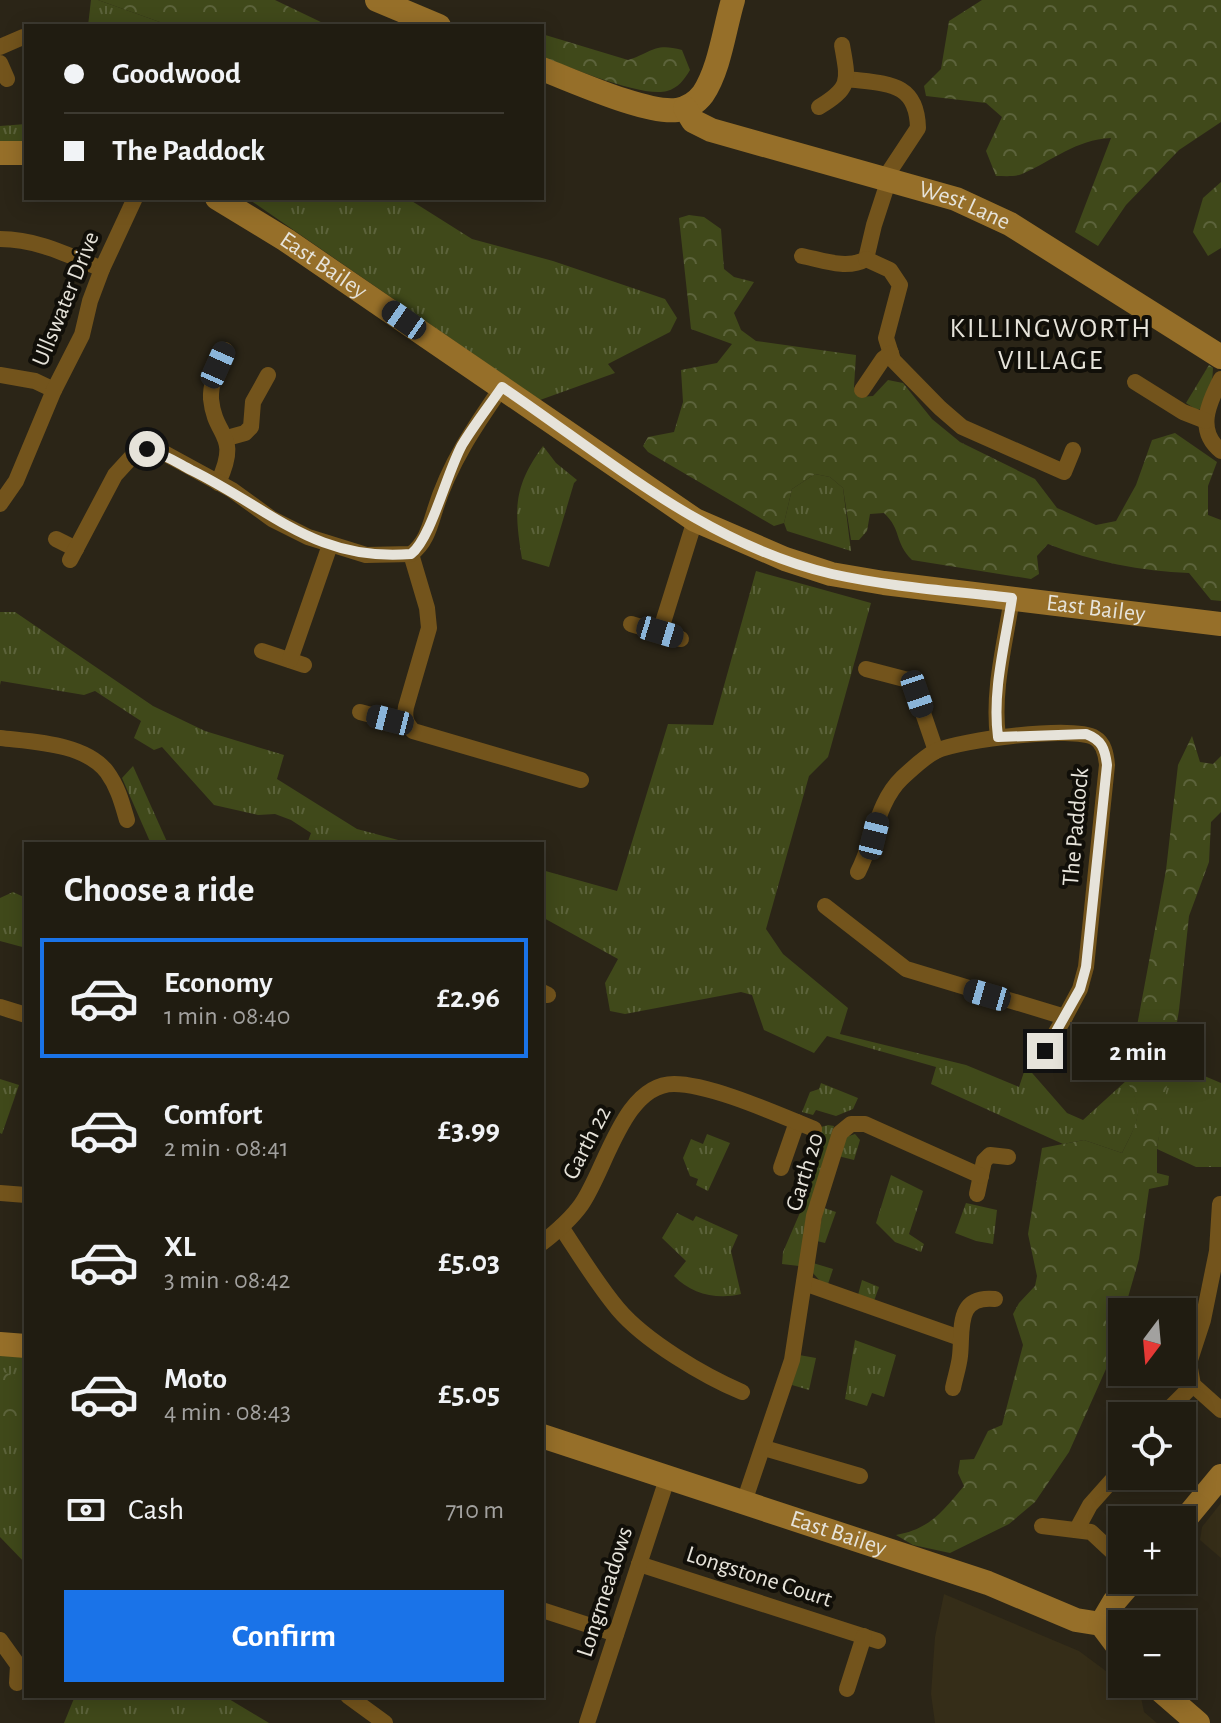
<!DOCTYPE html>
<html lang="en">
<head>
<meta charset="utf-8">
<style>
	:root { --surface:#201c11; --page:#28251a; --text:#f1f3f6; --muted:#a2a19f; --line:#3d3a31; --accent:#1a73e8 }
	body { margin:0; font-family:"Alegreya Sans",sans-serif; background:var(--page); color:var(--text); height:100vh; display:flex; flex-direction:column; font-size:30px; white-space:nowrap }
	* { box-sizing:border-box; margin:0 }
	p { font-size:26px; color:var(--muted) }
	.icon { flex:none; width:44px; height:44px; fill:none; stroke:currentColor; stroke-width:2; stroke-linecap:round; stroke-linejoin:round }
	.map { position:relative; flex:1; overflow:hidden }
	.sheet { position:absolute; left:24px; top:842px; width:520px; height:856px; display:flex; flex-direction:column; background:var(--surface); border-radius:0px; box-shadow:0 4px 20px #0003,0 0 0 2px var(--line) }
	.sheet>* { flex:none }
	.guide { position:absolute; left:24px; top:24px; width:520px; height:176px; border-radius:0px; box-shadow:0 4px 20px #0003,0 0 0 2px var(--line); display:grid; align-content:center; height:176px; padding:0 40px; background:var(--surface) }
	.needle { width:52px; rotate:196deg }
	.buttons { position:absolute; left:1108px; top:1298px; display:grid; gap:16px }
	.buttons a { display:grid; place-items:center; width:88px; height:88px; border-radius:0px; background:var(--surface); box-shadow:0 4px 20px #0003,0 0 0 2px var(--line); font-size:40px }
	.end { position:absolute; width:36px; height:36px; margin:-18px; border:10px solid #e6e3da; background:#111; box-shadow:0 0 0 4px #111 }
	.from { border-radius:50% }
	.bubble { position:absolute; height:56px; border-radius:0px; background:var(--surface); box-shadow:0 4px 20px #0003,0 0 0 2px var(--line); font-size:26px; font-weight:700; line-height:56px; text-align:center }
	.car { position:absolute; width:24px; height:48px; margin:-24px -12px; border-radius:10px; box-shadow:0 0 6px 2px #0007; background:linear-gradient(#222 24%,#8ab4d8 0 40%,#222 0 76%,#8ab4d8 0 86%,#222 0) }
	.guide b { display:flex; align-items:center; gap:28px; height:76px; font-size:30px }
	.guide b+b { border-top:2px solid var(--line) }
	.guide i { width:20px; height:20px; background:var(--text) }
	ul { padding:0; list-style:none }
	li { display:flex; align-items:center; gap:24px; height:120px; margin:0 16px 12px; padding:0 24px; border:4px solid transparent; border-radius:0px }
	li div { flex:1 }
	li b { display:block; font-size:30px }
	li em { font-style:normal; font-weight:700 }
	li.active { border-color:var(--accent) }
	li>.icon { width:72px; height:72px; stroke-width:1.5 }
	h2 { padding:0 40px; font-size:36px; line-height:96px }
	.pay { display:flex; align-items:center; gap:20px; height:88px; padding:0 40px; font-size:30px }
	.pay p { margin-inline-start:auto }
	.cta { display:flex; gap:16px; margin-top:auto; padding:16px 40px }
	.cta a { flex:1; height:92px; border-radius:0px; background:var(--accent); color:#fff; font-size:32px; font-weight:700; line-height:92px; text-align:center }
	.map>svg:first-child { display:block }
	.built { fill:#352d18 }
	.grass { fill:url(#grass-tufts) }
	.forest { fill:url(#forest-crowns) }
	.lines { fill:none; stroke-linecap:round; stroke-linejoin:round }
	.street { stroke:#73541c; stroke-width:16 }
	.secondary { stroke:#966f29; stroke-width:24 }
	.route { stroke:#e6e3da; stroke-width:10 }
	.labels { text-anchor:middle; dominant-baseline:central; stroke-width:8; stroke-linejoin:round; paint-order:stroke }
	.street-label { font-size:24px; fill:#e6e3da; stroke:#110f09 }
	.quarter-label { font-size:28px; letter-spacing:2px; fill:#e6e3da; stroke:#110f09 }
</style>
</head>
<body>
<div class="map">
<svg width="1221" height="1723" viewBox="0 0 1221 1723">
	<defs>
		<pattern id="grass-tufts" width="24" height="20" patternUnits="userSpaceOnUse" patternTransform="scale(2)"><rect width="24" height="20" fill="#40491a"/><path d="M3 7l-1-3M5 7V3M7 7l1-3M15 17l-1-3M17 17v-4M19 17l1-3" fill="none" stroke="#5c633b"/></pattern>
		<pattern id="forest-crowns" width="20" height="18" patternUnits="userSpaceOnUse" patternTransform="scale(2)"><rect width="20" height="18" fill="#40491a"/><path d="M2 6a3 3 0 1 1 6 0M12 15a3 3 0 1 1 6 0" fill="none" stroke="#5c633b"/></pattern>
	</defs>
	<rect width="100%" height="100%" fill="#2b2517"/>
	<g class="built">
		<path d="M1221 1503V1558L1200 1540 1202 1527Z"/>
		<path d="M944 1594 1079 1651 1141 1697 1144 1712 1157 1723H935L931 1694 935 1637Z"/>
	</g>
	<g class="grass">
		<path d="M91 0H98L171 26H88Z"/>
		<path d="M26 124V145H0V126Z"/>
		<path d="M247 198H407L472 239 553 261 665 299 677 318 670 332 608 364 615 373 540 400Z"/>
		<path d="M543 446 556 463 577 480 574 483 549 567 522 559C514 509 513 487 543 446Z"/>
		<path d="M815 474 830 477 843 488 851 551 787 531 784 523 792 489Z"/>
		<path d="M756 571 871 603 828 757 809 776 766 929 783 954 848 1008 840 1034 966 1065 1019 1087 1026 1066 1067 1113 1083 1120 1127 1080C1146 1113 1137 1122 1122 1153L1084 1140 1063 1144 931 1084 936 1067 827 1036 814 1053 764 1030 752 995 741 992 625 1014 610 1011 605 983 618 959 542 917V870L617 891 668 724 713 725Z"/>
		<path d="M0 612H15L153 706 205 731 284 755 277 779 357 829 402 841 426 844H307L311 833 291 820 275 814 258 815 214 805 162 747 154 750 134 738 141 721 95 691 84 695 1 681 0 685Z"/>
		<path d="M133 766 168 844H151L122 778Z"/>
		<path d="M13 892 26 898V948L0 941V898Z"/>
		<path d="M1169 1061 1221 1083V1167H1196L1157 1149Z"/>
		<path d="M0 1079 19 1085 2 1134 0 1133Z"/>
		<path d="M821 1083 858 1098 853 1109 836 1116 816 1110 813 1115 802 1112 810 1092 819 1089Z"/>
		<path d="M828 1125 834 1126 799 1266 782 1264 783 1252 805 1201 821 1127Z"/>
		<path d="M707 1134 730 1143 708 1191 696 1185 698 1179 690 1176 683 1158 691 1139 703 1144Z"/>
		<path d="M855 1134 860 1140 854 1160 838 1156 846 1137Z"/>
		<path d="M891 1175 923 1191 909 1234 924 1244 921 1252 895 1242 876 1223Z"/>
		<path d="M966 1203 997 1210 993 1244 976 1241 955 1233Z"/>
		<path d="M824 1208 836 1212 825 1243 817 1241Z"/>
		<path d="M677 1213 693 1221 696 1216 738 1235 731 1251 741 1294C717 1300 691 1294 674 1276L686 1261 662 1238Z"/>
		<path d="M813 1263 833 1269 828 1284 821 1282 812 1272Z"/>
		<path d="M862 1280 879 1287 874 1301 858 1295Z"/>
		<path d="M855 1340 896 1355 884 1397 872 1393 867 1406 845 1399Z"/>
		<path d="M0 1355 26 1356V1564L0 1537Z"/>
		<path d="M799 1355 816 1358 809 1390 792 1385Z"/>
		<path d="M75 1696H224L269 1723H64Z"/>
	</g>
	<g class="forest">
		<path d="M98 0H275L325 24 323 26H171Z"/>
		<path d="M982 0H1221V122L1179 150 1126 205 1098 246 1075 232 1111 138C1075 140 1054 160 1022 174 1015 177 1005 176 996 176L986 151 1002 117 986 103 926 96 924 86 941 69 949 21Z"/>
		<path d="M542 34 628 60C651 53 654 42 682 50L690 70C684 80 678 88 667 91 642 98 570 67 542 57Z"/>
		<path d="M1221 182V248L1208 256 1193 232 1203 198Z"/>
		<path d="M689 215 704 217 721 229 724 269 734 277 754 282 734 313 741 330 756 341 856 355 854 387 859 397 873 396 888 380 903 383 932 419 960 442 1035 479 1057 508 1096 525 1116 521 1136 485 1152 440 1175 433 1217 462 1208 486V515L1221 520V601L1211 600 1189 573C1142 571 1092 562 1048 544L1037 556 1039 574 1031 579 912 560C894 542 902 530 884 513L870 514 867 531 859 540H851L843 488 830 477 815 474 792 489 784 523 774 526 648 452 643 446 648 437 674 432 683 402 681 370 717 363 732 344 691 329 679 218Z"/>
		<path d="M1209 365 1213 368 1212 383 1201 409 1197 410 1186 403Z"/>
		<path d="M1192 736 1200 762 1213 764 1221 756V812L1211 822 1209 862 1189 916 1179 1010 1157 1149V1173L1169 1176 1168 1185 1149 1189 1139 1259 1110 1360 1069 1452 1035 1502 1009 1524 950 1553 913 1545 896 1535C930 1529 943 1511 964 1486L958 1473 960 1460 974 1459 988 1431 1002 1425 1023 1345 1013 1314 1019 1303 1035 1286 1037 1276 1028 1234 1042 1148 1084 1140 1122 1153C1139 1119 1145 1111 1124 1076L1136 1058 1134 1042 1166 870 1178 765Z"/>
		<path d="M0 1371 10 1374 24 1391 20 1409 0 1449Z"/>
	</g>
	<g class="lines">
		<g class="street">
			<path d="M0 47 23 37"/>
			<path d="M0 63 7 79"/>
			<path d="M847 79C886 84 917 81 918 128L885 178"/>
			<path d="M819 107C852 87 848 80 842 45"/>
			<path d="M0 239C37 239 68 255 102 269"/>
			<path d="M802 256C822 260 847 270 866 259L874 225 889 179"/>
			<path d="M866 259 890 270 900 285 886 338 893 360 940 408 962 427 1064 472 1073 450"/>
			<path d="M0 375 35 381 54 390"/>
			<path d="M1221 379C1208 404 1196 431 1221 451"/>
			<path d="M1135 382 1183 412 1206 421"/>
			<path d="M862 390 883 359 891 353"/>
			<path d="M227 438 245 433 251 427 253 402 268 375"/>
			<path d="M218 483C241 433 215 439 211 399 210 382 219 365 225 350"/>
			<path d="M0 504 16 481 54 390 82 335 90 301 102 269 135 198"/>
			<path d="M56 539 76 549"/>
			<path d="M411 554 427 608 429 628 406 707C404 718 406 723 413 731L581 780"/>
			<path d="M70 560 115 475 137 451 147 449 166 454 232 490 272 519 308 537 366 555 411 554C426 543 430 526 435 510 449 464 475 426 502 387"/>
			<path d="M631 624 681 639"/>
			<path d="M660 632 695 520"/>
			<path d="M262 651 304 665"/>
			<path d="M290 660 330 545"/>
			<path d="M866 669 912 681 936 751"/>
			<path d="M360 712 390 720 404 717"/>
			<path d="M998 737C992 691 1005 644 1012 598"/>
			<path d="M0 738C33 742 85 743 107 772 118 787 122 803 127 820"/>
			<path d="M825 906 906 969 1065 1017 1080 989 1086 967 1107 765C1106 754 1104 743 1095 738 1074 725 960 740 936 751 924 757 912 769 902 778 877 802 874 841 858 872"/>
			<path d="M542 992 548 995"/>
			<path d="M0 1007 26 1015"/>
			<path d="M1045 1051 1065 1017"/>
			<path d="M781 1168 797 1122"/>
			<path d="M0 1193 26 1195"/>
			<path d="M977 1194 984 1161 990 1155 1008 1157"/>
			<path d="M1220 1204 1217 1251 1203 1320 1189 1363 1193 1385 1221 1410"/>
			<path d="M561 1227C579 1254 597 1284 618 1309 645 1341 704 1376 742 1392"/>
			<path d="M542 1243C556 1232 571 1219 581 1205 606 1170 623 1084 674 1084 711 1084 779 1115 814 1129"/>
			<path d="M804 1283 960 1338"/>
			<path d="M953 1388C955 1378 959 1366 960 1356 963 1330 955 1295 995 1299"/>
			<path d="M1162 1416 1193 1385"/>
			<path d="M764 1448 860 1476"/>
			<path d="M744 1502 792 1360 814 1216 840 1133 851 1124H865L981 1176"/>
			<path d="M1042 1526 1091 1532 1120 1559"/>
			<path d="M1077 1529 1090 1505 1122 1469"/>
			<path d="M639 1564 878 1641"/>
			<path d="M542 1610 616 1634"/>
			<path d="M0 1640 18 1665 17 1683"/>
			<path d="M847 1689 864 1636"/>
			<path d="M348 1696 385 1723"/>
			<path d="M587 1723 668 1476"/>
		</g>
		<g class="secondary">
			<path d="M377 0 439 26"/>
			<path d="M542 69C574 81 646 114 677 110 688 108 697 102 703 94 720 68 724 30 733 0"/>
			<path id="s1" d="M685 108 693 121 711 130 956 199 1010 224 1221 357"/>
			<path d="M0 153H26"/>
			<path id="s2" d="M217 198 286 240 695 520 785 559 831 574 884 583 1221 624"/>
			<path d="M0 1344 26 1346"/>
			<path id="s3" d="M542 1436 988 1583 1076 1620 1101 1624 1122 1652"/>
			<path d="M1182 1523 1221 1476"/>
			<path d="M1101 1624 1114 1602 1133 1580"/>
			<path d="M1153 1684 1198 1723"/>
		</g>
	</g>
	<g class="lines">
		<path class="route" d="M147 449C164 454 176 462 191 470 271 509 315 562 411 554 431 539 447 472 462 445 474 425 489 406 502 387 606 457 706 545 832 574 891 587 952 591 1012 598 1005 644 992 691 998 737L1086 734C1102 740 1105 749 1107 765L1086 967 1080 989 1045 1051"/>
	</g>
	<g class="labels">
		<g class="street-label">
			<text stroke="none"><textPath href="#s1" startOffset="300">West Lane</textPath></text>
			<text stroke="none"><textPath href="#s2" startOffset="126">East Bailey</textPath></text>
			<text transform="translate(66 299) rotate(-68)">Ullswater Drive</text>
			<text stroke="none"><textPath href="#s2" startOffset="990">East Bailey</textPath></text>
			<text transform="translate(1076 827) rotate(-85)">The Paddock</text>
			<text transform="translate(587 1143) rotate(-63)">Garth 22</text>
			<text transform="translate(805 1172) rotate(-73)">Garth 20</text>
			<text stroke="none"><textPath href="#s3" startOffset="312">East Bailey</textPath></text>
			<text transform="translate(759 1577) rotate(18)">Longstone Court</text>
			<text transform="translate(605 1592) rotate(-72)">Longmeadows</text>
		</g>
		<g class="quarter-label">
			<text x="1051" y="329">KILLINGWORTH<tspan x="1051" dy="32">VILLAGE</tspan></text>
		</g>
	</g>
</svg>
<div class="buttons">
<a><svg class="needle" viewBox="-14 -14 28 28"><path d="M0-13l5 13h-10z" fill="#e53935"/><path d="M0 13l5-13h-10z" fill="#a2a19f"/></svg></a>
<a><svg class="icon" aria-label="locate" viewBox="0 0 24 24"><circle cx="12" cy="12" r="6"/><path d="M12 2v4M12 18v4M2 12h4M18 12h4"/></svg></a>
<a>+</a>
<a>−</a>
</div>
<i class="end from" style="left:147px;top:449px"></i>
<i class="end" style="left:1045px;top:1051px"></i>
<div class="bubble" style="left:1072px;top:1024px;width:132px">2 min</div>
<i class="car" style="left:404px;top:320px;rotate:305deg"></i>
<i class="car" style="left:218px;top:365px;rotate:24deg"></i>
<i class="car" style="left:660px;top:632px;rotate:107deg"></i>
<i class="car" style="left:917px;top:694px;rotate:161deg"></i>
<i class="car" style="left:390px;top:720px;rotate:284deg"></i>
<i class="car" style="left:874px;top:836px;rotate:14deg"></i>
<i class="car" style="left:987px;top:995px;rotate:286deg"></i>
<div class="guide">
<b><i class="from"></i>Goodwood</b>
<b><i></i>The Paddock</b>
</div>
<section class="sheet">
<h2>Choose a ride</h2>
<ul>
<li class="active"><svg class="icon" aria-label="car" viewBox="0 0 24 24"><path d="M5 17H2v-5l4-1 3-4h7l3 4 3 1v5h-3M9 17h6M6 11h13"/><circle cx="7" cy="17" r="2"/><circle cx="17" cy="17" r="2"/></svg><div><b>Economy</b><p>1 min · 08:40</p></div><em>£2.96</em></li>
<li><svg class="icon" aria-label="car" viewBox="0 0 24 24"><path d="M5 17H2v-5l4-1 3-4h7l3 4 3 1v5h-3M9 17h6M6 11h13"/><circle cx="7" cy="17" r="2"/><circle cx="17" cy="17" r="2"/></svg><div><b>Comfort</b><p>2 min · 08:41</p></div><em>£3.99</em></li>
<li><svg class="icon" aria-label="car" viewBox="0 0 24 24"><path d="M5 17H2v-5l4-1 3-4h7l3 4 3 1v5h-3M9 17h6M6 11h13"/><circle cx="7" cy="17" r="2"/><circle cx="17" cy="17" r="2"/></svg><div><b>XL</b><p>3 min · 08:42</p></div><em>£5.03</em></li>
<li><svg class="icon" aria-label="car" viewBox="0 0 24 24"><path d="M5 17H2v-5l4-1 3-4h7l3 4 3 1v5h-3M9 17h6M6 11h13"/><circle cx="7" cy="17" r="2"/><circle cx="17" cy="17" r="2"/></svg><div><b>Moto</b><p>4 min · 08:43</p></div><em>£5.05</em></li>
</ul>
<div class="pay"><svg class="icon" aria-label="cash" viewBox="0 0 24 24"><path d="M3 7h18v10H3z"/><circle cx="12" cy="12" r="2"/></svg>Cash<p>710 m</p></div>
<div class="cta"><a>Confirm</a></div>
</section>
</div>
</body>
</html>
